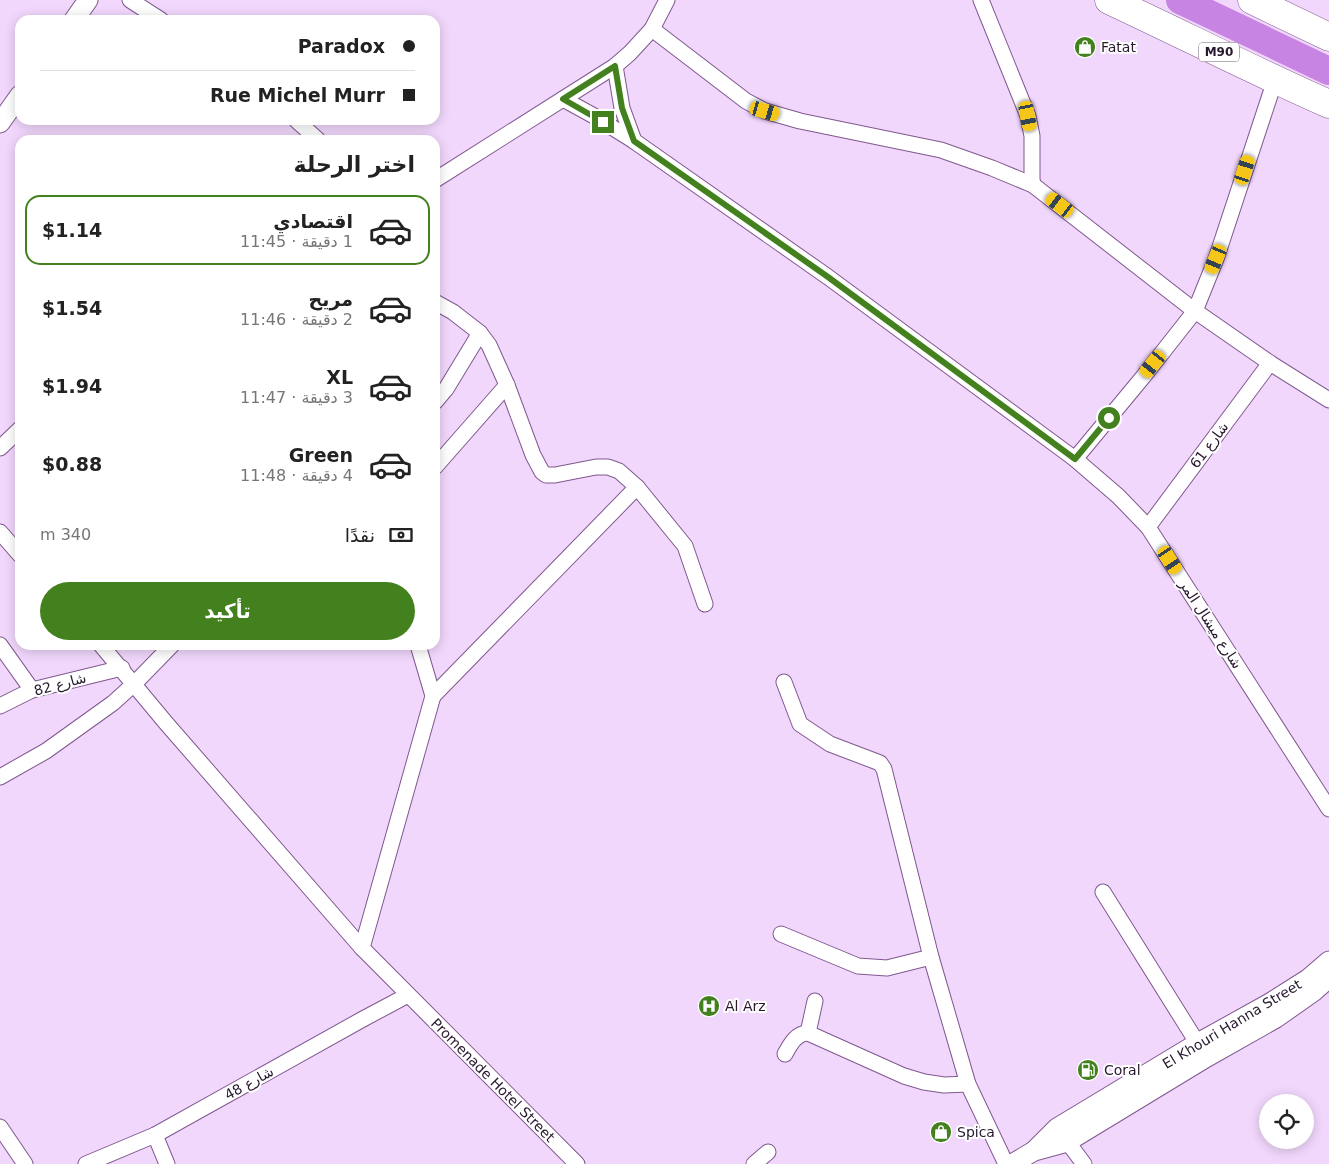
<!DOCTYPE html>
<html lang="ar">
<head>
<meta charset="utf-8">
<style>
	:root { --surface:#fff; --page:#f6f6f6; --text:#222; --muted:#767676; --line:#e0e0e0; --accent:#43801e }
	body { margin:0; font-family:"DejaVu Sans",Vazirmatn,sans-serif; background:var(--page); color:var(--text); direction:rtl; height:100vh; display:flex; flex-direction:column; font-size:19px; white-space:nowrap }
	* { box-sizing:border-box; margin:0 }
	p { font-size:16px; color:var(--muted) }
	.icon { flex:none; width:28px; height:28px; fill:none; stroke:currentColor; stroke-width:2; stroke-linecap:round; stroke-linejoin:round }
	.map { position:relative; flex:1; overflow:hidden; direction:ltr }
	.panel { position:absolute; left:15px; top:135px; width:425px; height:515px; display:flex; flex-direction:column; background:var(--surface); border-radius:15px; box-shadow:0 2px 12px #0003; direction:rtl }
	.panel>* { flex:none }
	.guide { position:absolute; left:15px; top:15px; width:425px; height:110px; border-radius:15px; box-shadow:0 2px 12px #0003; direction:rtl; display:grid; align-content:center; height:110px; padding:0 25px; background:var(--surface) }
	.controls { position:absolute; left:1259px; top:1094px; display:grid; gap:10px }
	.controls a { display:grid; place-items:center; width:55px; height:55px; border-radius:50%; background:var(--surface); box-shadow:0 2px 12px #0003; font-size:25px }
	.end { position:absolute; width:22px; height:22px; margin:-11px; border:6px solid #43801e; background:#fff; box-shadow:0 0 0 2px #fff }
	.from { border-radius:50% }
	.car { position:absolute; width:15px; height:30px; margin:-15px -8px; border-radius:6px; box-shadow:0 0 4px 1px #0007; background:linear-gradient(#f5c518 24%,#345 0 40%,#f5c518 0 76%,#345 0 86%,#f5c518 0) }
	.guide b { display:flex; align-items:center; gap:18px; height:48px; font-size:19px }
	.guide b+b { border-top:1px solid var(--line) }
	.guide i { width:12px; height:12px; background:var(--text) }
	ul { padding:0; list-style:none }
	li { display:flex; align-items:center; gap:15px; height:70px; margin:0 10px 8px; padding:0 15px; border:2px solid transparent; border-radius:15px }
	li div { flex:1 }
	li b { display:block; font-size:19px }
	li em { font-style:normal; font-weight:800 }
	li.on { border-color:var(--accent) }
	li>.icon { width:45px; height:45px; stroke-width:1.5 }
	h2 { padding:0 25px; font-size:22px; line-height:60px }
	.pay { display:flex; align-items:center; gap:12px; height:55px; padding:0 25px; font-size:19px }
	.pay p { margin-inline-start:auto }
	.cta { display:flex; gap:10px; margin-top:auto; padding:10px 25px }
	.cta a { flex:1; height:58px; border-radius:30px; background:var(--accent); color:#fff; font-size:20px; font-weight:800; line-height:58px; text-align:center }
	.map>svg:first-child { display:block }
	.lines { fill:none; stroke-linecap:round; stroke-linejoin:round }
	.river { stroke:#c884e2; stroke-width:28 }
	.minor-casing { stroke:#80588f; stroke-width:17 }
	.tertiary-casing { stroke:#80588f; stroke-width:21 }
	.motorway-casing { stroke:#80588f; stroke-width:29 }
	.minor { stroke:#fff; stroke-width:15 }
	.tertiary { stroke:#fff; stroke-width:19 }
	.motorway { stroke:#fff; stroke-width:28 }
	.route { stroke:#43801e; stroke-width:6 }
	.labels { text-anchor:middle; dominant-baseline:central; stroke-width:4; stroke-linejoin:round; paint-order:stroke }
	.shield { fill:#fff; stroke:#685d6d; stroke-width:1 }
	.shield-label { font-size:12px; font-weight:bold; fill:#28182e }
	.poi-label { font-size:14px; fill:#28182e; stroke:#fff; text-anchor:start }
	.street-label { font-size:14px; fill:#28182e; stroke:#fff }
</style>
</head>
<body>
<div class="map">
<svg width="1329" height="1164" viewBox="0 0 1329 1164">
	<rect width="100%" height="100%" fill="#f1d7fc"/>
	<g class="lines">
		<path class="river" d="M1180 0 1329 71"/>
		<g class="minor-casing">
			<g id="minor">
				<path d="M130 0 161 20"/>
				<path d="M981 0 1028 116 1032 136V179L1033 185"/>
				<path d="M652 29 746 101 765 111 800 121 941 150 992 168 1033 185 1195 311 1270 363 1329 400"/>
				<path d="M615 66 622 108 634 141"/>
				<path d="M563 99 594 116 634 141 828 277 1075 459 1118 496 1148 527 1329 809"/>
				<path d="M296 120 318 140"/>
				<path d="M435 180 615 66 630 53 652 29 667 0"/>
				<path d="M435 302 453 312 480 333 489 345 507 385 533 455 542 472 546 475H555L596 467H608L619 471 637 487 685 546 705 604"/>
				<path d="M435 402 446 389 480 333"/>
				<path d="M0 448 20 429"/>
				<path d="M1075 459 1143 377 1195 311 1216 259 1275 80"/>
				<path d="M435 467 507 385"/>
				<path d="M1148 527 1270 363"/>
				<path d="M0 532 20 555"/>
				<path d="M0 645 32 690"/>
				<path d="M101 645 166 723 362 948 577 1164"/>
				<path d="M784 682 800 724 830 744 880 763 884 769 931 957 968 1084 1006 1164"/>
				<path d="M433 696 637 487"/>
				<path d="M0 706 32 690 122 668"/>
				<path d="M0 777 46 751 113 703 134 684 172 645"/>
				<path d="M1103 892 1203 1052"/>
				<path d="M781 934 858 966 887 968 931 957"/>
				<path d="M362 948 433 696 418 645"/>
				<path d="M808 1033 815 1001"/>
				<path d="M785 1054C790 1045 796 1033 808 1033L904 1076 924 1082 944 1085 968 1084"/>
				<path d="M0 1127 25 1164"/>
				<path d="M1061 1133 1084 1164"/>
				<path d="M155 1135 167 1164"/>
				<path d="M86 1164 155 1135 363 1019 408 995"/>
				<path d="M754 1164 768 1152"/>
			</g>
		</g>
		<g class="tertiary-casing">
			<g id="tertiary">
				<path d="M74 20 88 0"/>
				<path d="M0 123 20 95"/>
				<path d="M1035 1150 1057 1128 1198 1043 1270 1003 1308 979 1329 961"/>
				<path d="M1012 1164 1034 1151 1067 1142 1207 1057 1276 1018 1313 992 1329 978"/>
			</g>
		</g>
		<g class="motorway-casing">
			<g id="motorway">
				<path d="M1109 0C1182 34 1254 71 1329 104"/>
				<path d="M1252 0 1329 37"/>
			</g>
		</g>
		<use href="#minor" class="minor"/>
		<use href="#tertiary" class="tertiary"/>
		<use href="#motorway" class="motorway"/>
	</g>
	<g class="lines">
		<path class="route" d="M603 122 563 99 615 66 622 108 634 141 828 277 1075 459 1109 418"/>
	</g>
	<defs>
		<g id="shop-disc" transform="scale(1.125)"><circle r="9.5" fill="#43801e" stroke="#fff"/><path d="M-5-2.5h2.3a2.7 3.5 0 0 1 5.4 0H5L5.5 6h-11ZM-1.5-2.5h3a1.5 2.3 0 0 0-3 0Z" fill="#fff"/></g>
		<g id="hospital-disc" transform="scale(1.125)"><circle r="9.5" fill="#43801e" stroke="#fff"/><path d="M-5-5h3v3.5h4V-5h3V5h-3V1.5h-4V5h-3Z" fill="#fff"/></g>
		<g id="fuel-disc" transform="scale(1.125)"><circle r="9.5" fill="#43801e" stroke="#fff"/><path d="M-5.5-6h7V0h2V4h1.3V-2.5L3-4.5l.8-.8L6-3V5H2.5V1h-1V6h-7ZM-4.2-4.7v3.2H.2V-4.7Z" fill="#fff"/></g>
	</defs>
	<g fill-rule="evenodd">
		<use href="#shop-disc" x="1085" y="47"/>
		<use href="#hospital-disc" x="709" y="1006"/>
		<use href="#fuel-disc" x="1088" y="1070"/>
		<use href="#shop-disc" x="941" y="1132"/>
	</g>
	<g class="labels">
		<rect class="shield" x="1199" y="42.5" width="40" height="19" rx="4"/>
		<g class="shield-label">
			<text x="1219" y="52">M90</text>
		</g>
		<g class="poi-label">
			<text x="1101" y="47">Fatat</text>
			<text x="725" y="1006">Al Arz</text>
			<text x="1104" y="1070">Coral</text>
			<text x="957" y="1132">Spica</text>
		</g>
		<g class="street-label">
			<text transform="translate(1209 445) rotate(-53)">شارع 61</text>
			<text transform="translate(1211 624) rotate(57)">شارع ميشال المر</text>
			<text transform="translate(60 684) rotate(-15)">شارع 82</text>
			<text transform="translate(1232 1024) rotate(-31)">El Khouri Hanna Street</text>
			<text transform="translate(493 1080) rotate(45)">Promenade Hotel Street</text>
			<text transform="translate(249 1083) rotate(-29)">شارع 48</text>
		</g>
	</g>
</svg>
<div class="controls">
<a><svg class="icon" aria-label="locate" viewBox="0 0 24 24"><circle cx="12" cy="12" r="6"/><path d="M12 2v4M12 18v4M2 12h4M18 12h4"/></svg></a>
</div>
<i class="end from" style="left:1109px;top:418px"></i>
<i class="end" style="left:603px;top:122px"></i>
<i class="car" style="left:765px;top:111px;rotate:106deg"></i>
<i class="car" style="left:1028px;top:116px;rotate:169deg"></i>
<i class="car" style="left:1245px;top:170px;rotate:18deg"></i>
<i class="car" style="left:1060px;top:205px;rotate:307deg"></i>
<i class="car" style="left:1216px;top:259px;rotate:203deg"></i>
<i class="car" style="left:1153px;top:364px;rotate:219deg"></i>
<i class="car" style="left:1170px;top:560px;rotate:147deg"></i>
<div class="guide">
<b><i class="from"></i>Paradox</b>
<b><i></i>Rue Michel Murr</b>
</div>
<section class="panel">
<h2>اختر الرحلة</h2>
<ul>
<li class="on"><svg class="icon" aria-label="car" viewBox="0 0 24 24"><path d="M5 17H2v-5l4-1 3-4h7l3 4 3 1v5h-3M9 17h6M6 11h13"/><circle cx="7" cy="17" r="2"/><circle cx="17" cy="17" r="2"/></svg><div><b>اقتصادي</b><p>1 دقيقة · 11:45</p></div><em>$1.14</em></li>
<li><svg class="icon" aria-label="car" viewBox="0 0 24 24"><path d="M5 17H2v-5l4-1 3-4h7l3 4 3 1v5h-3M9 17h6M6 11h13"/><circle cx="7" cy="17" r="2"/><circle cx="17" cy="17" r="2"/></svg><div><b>مريح</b><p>2 دقيقة · 11:46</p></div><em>$1.54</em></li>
<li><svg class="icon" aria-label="car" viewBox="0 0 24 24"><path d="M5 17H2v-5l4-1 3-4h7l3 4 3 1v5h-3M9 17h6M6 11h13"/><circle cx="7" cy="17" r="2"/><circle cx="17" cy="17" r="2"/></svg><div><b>XL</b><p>3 دقيقة · 11:47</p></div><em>$1.94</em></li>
<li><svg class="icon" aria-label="car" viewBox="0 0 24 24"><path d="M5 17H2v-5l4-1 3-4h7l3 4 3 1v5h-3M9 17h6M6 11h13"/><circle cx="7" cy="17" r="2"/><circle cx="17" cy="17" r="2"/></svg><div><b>Green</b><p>4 دقيقة · 11:48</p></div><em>$0.88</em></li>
</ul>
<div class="pay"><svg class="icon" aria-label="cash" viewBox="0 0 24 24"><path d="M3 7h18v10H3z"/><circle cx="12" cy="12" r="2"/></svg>نقدًا<p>340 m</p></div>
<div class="cta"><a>تأكيد</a></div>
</section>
</div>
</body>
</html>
